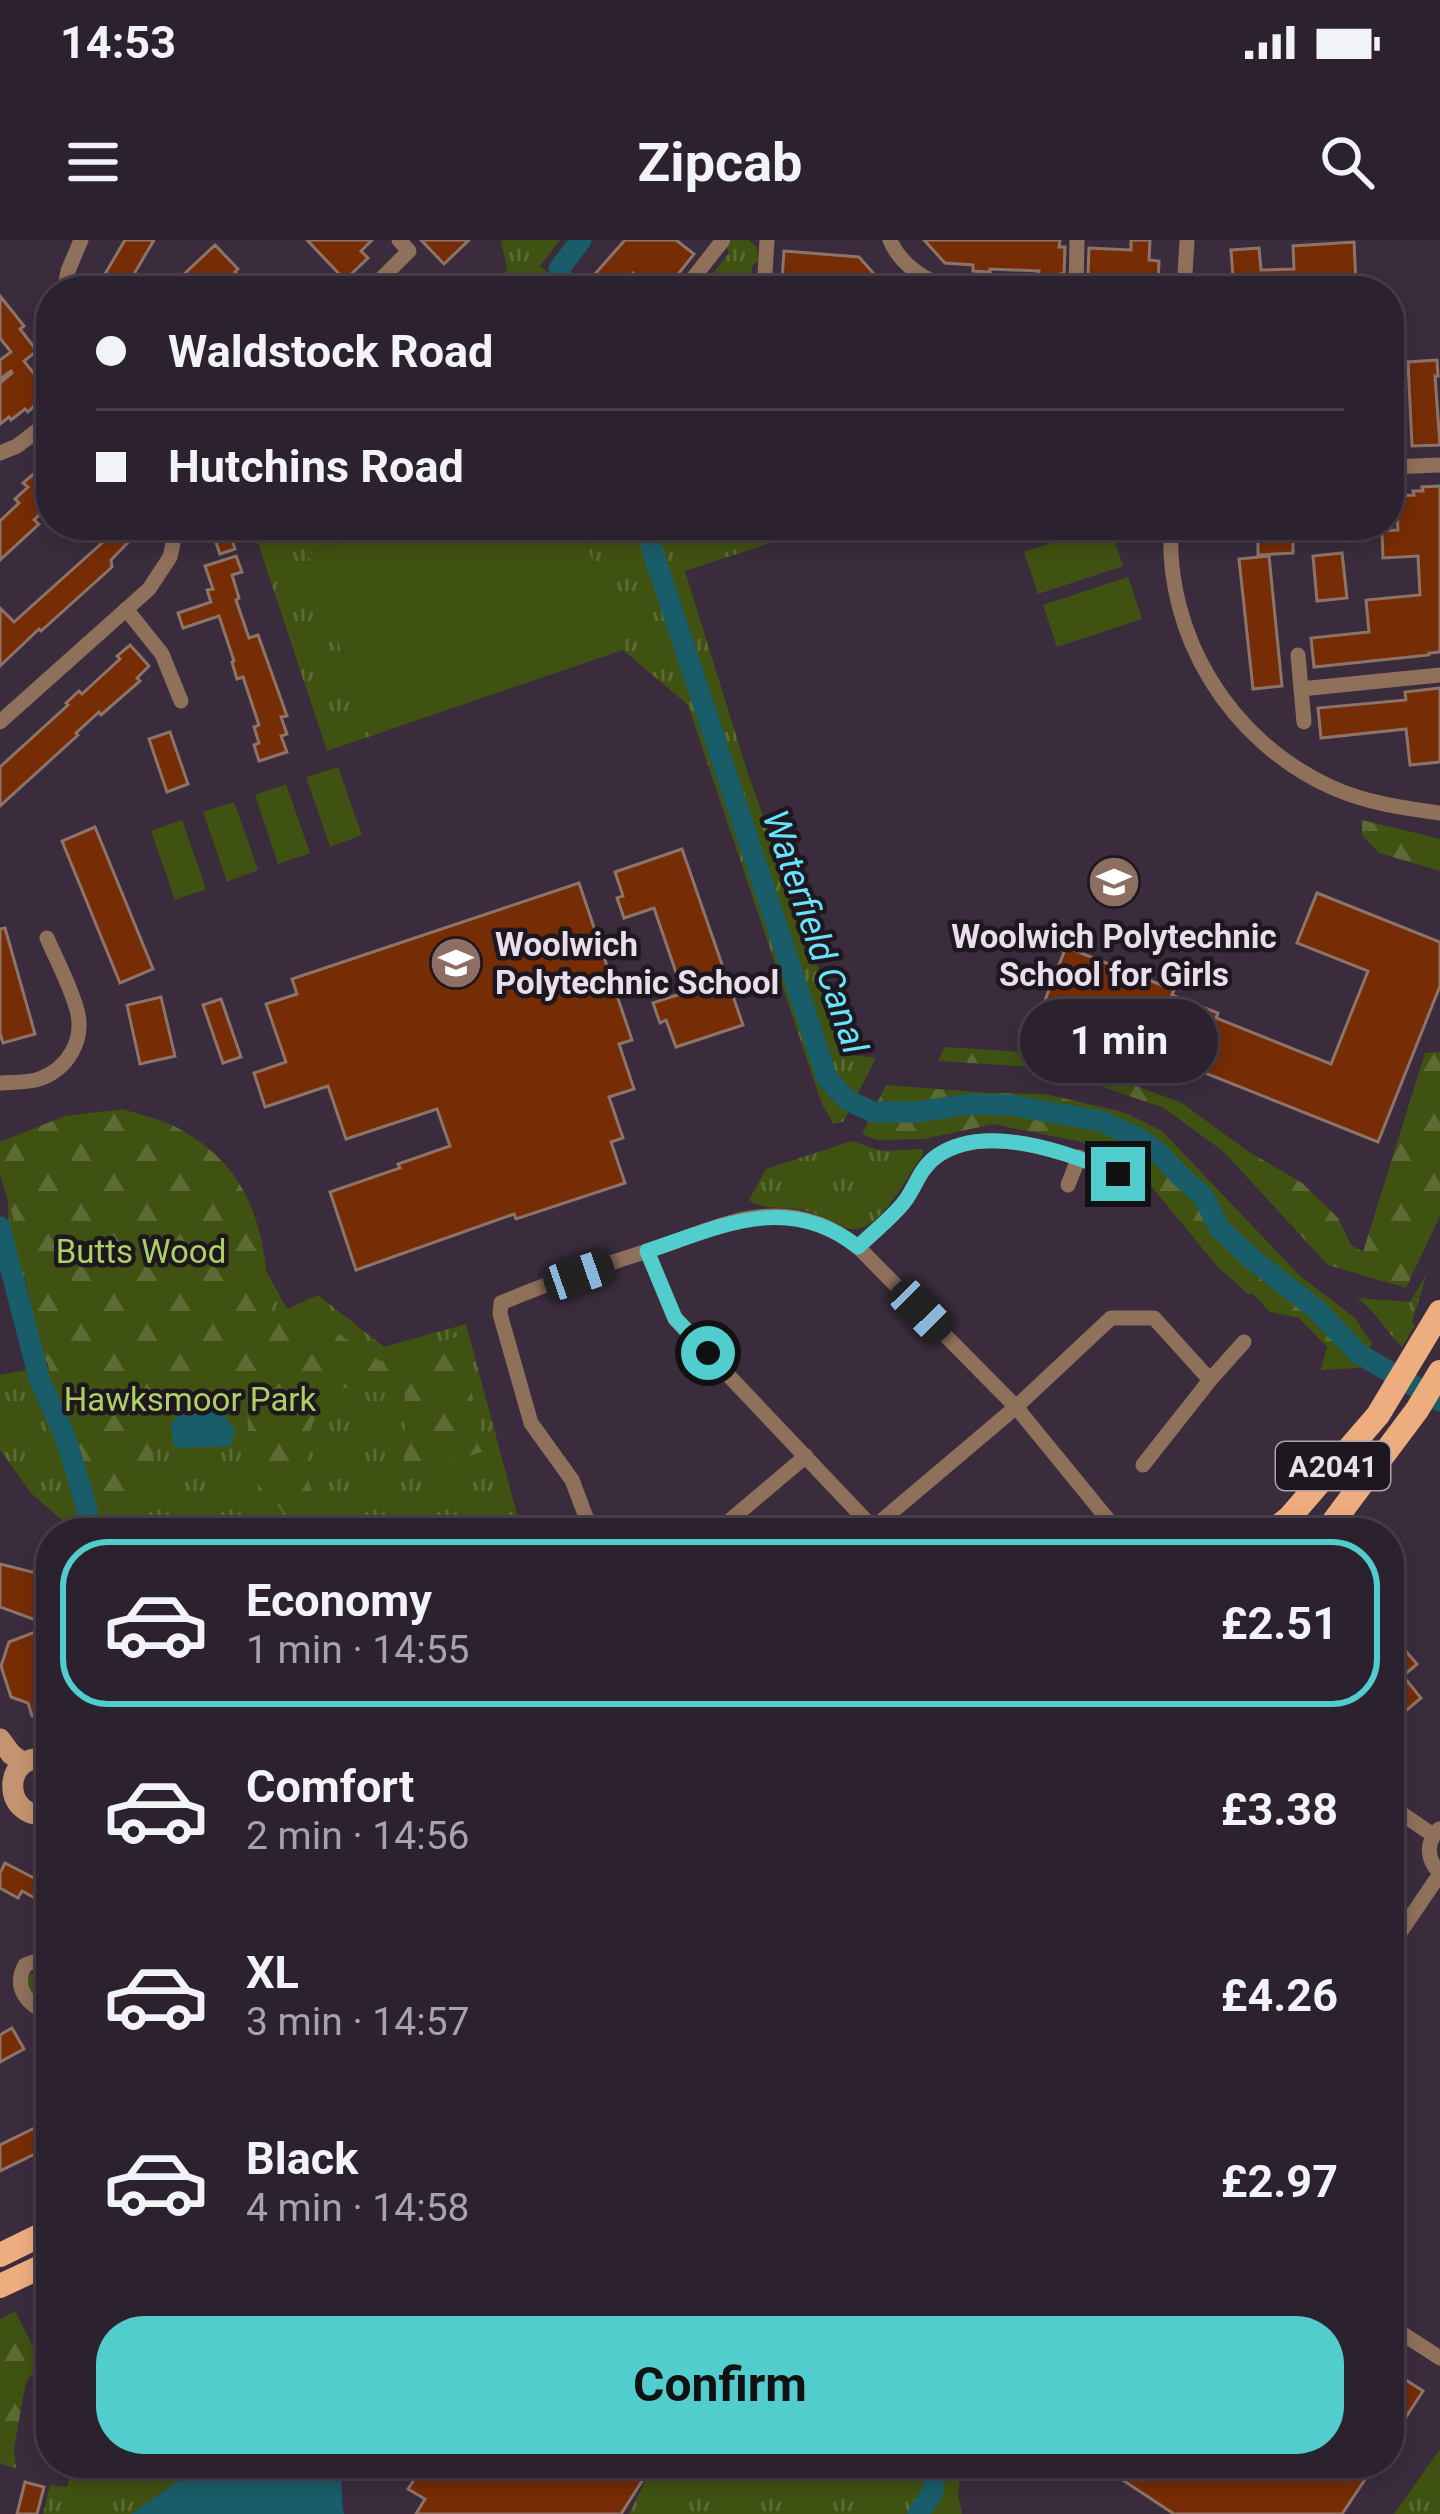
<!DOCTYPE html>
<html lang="en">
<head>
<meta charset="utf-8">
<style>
	:root { --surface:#2c212e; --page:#342936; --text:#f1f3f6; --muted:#a6a3aa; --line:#483e4a; --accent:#52cdcd }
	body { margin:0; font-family:Roboto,sans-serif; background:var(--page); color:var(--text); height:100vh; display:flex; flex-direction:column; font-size:45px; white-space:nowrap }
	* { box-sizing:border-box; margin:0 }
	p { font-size:39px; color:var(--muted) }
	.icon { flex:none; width:66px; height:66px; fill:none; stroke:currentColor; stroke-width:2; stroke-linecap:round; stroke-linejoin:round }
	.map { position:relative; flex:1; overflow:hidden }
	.side { position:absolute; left:36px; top:1278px; width:1368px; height:960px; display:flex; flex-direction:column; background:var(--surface); border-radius:48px; box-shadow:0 6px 18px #0003,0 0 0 3px var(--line) }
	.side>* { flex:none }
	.top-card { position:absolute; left:36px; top:36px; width:1368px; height:264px; border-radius:48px; box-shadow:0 6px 18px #0003,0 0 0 3px var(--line); display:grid; align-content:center; height:264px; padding:0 60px; background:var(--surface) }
	.end { position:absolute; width:54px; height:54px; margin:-27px; border:15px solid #52cdcd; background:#111; box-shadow:0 0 0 6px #111 }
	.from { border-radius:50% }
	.bubble { position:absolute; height:84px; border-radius:42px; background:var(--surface); box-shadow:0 6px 18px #0003,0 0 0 3px var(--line); font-size:39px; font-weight:700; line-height:84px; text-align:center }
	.car { position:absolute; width:36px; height:72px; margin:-36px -18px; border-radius:15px; box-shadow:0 0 9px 3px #0007; background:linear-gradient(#222 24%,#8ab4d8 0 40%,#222 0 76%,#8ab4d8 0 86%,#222 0) }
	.top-card b { display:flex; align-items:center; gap:42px; height:114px; font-size:45px }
	.top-card b+b { border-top:3px solid var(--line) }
	.top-card i { width:30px; height:30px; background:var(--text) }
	ul { padding:21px 0 0; list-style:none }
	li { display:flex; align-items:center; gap:36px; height:168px; margin:0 24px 18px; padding:0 36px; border:6px solid transparent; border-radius:48px }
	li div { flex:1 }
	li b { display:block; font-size:45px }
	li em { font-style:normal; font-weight:700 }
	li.selected { border-color:var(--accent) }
	li>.icon { width:108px; height:108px; stroke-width:1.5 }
	.primary-button { display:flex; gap:24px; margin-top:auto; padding:24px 60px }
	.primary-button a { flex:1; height:138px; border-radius:48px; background:var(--accent); color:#111; font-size:48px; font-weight:700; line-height:138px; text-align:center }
	.status { display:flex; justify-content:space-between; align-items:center; height:84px; padding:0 60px; background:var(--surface); direction:ltr }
	.status svg { height:33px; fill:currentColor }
	header { display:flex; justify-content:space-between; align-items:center; height:156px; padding:0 60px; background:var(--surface); font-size:54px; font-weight:700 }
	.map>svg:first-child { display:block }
	.grass { fill:url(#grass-tufts) }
	.forest { fill:url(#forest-firs) }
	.pitch { fill:#405211 }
	.water { fill:#1a5d6a }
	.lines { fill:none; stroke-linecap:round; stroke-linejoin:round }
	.canal { stroke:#1a5d6a; stroke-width:21 }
	.building { fill:#762c05; stroke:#8d7469; stroke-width:3 }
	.street { stroke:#8f705a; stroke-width:15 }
	.secondary { stroke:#c49370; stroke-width:21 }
	.primary { stroke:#edad7f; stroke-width:24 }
	.route { stroke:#52cdcd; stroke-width:15 }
	.labels { text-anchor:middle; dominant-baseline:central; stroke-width:9; stroke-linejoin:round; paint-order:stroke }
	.shield { fill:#1e171f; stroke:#aca3ad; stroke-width:3 }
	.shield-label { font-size:30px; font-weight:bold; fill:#e9dfea }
	.poi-label { font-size:33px; font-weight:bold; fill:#e9dfea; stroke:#1e171f }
	.park-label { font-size:33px; fill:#add062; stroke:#1e171f }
	.water-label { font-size:36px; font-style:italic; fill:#68e4fc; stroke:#1e171f }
</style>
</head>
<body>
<div class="status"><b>14:53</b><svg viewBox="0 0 49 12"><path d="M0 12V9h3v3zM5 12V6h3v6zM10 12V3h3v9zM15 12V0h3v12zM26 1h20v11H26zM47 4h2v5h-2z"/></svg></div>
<header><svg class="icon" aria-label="menu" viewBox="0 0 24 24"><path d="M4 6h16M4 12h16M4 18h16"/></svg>Zipcab<svg class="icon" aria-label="search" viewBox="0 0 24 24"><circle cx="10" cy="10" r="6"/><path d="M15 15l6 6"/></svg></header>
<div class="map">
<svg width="1440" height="2274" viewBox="0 0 1440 2274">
	<defs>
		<pattern id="grass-tufts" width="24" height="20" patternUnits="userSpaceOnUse" patternTransform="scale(3)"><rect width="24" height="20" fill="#405211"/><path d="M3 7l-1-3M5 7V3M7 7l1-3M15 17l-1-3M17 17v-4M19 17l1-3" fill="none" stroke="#5c6a34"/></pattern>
		<pattern id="forest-firs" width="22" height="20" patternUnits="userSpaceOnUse" patternTransform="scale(3)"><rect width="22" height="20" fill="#405211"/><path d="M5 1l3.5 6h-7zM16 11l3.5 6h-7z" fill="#5c6a34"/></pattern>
	</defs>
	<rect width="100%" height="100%" fill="#3a2c3d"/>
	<g class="grass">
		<path d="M501 0H560L540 26 569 51H484L507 30Z"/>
		<path d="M733 0H748L757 7 758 21 752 26 751 51H699L729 13 726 5Z"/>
		<path d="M252 285H393L308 314 371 496 327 511Z"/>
		<path d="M580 285H825L685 331 749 537 850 815 876 818 843 882 833 883 822 864 688 465 623 410Z"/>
		<path d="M852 901 881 911 923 909V915C907 935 878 999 846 988 831 983 819 973 803 970 785 966 764 971 749 960L766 929Z"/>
		<path d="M6 924 230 965 287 1069 318 1055 384 1107 466 1084 522 1293H77L31 1253 0 1210V1135L58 1124 10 1002Z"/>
		<path d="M1427 1033 1412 1082 1415 1085 1402 1107C1386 1092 1376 1071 1357 1058L1410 1062Z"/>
		<path d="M41 1730 51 1731V1767L33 1757 27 1746 30 1734Z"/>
		<path d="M1440 2209V2274H1394Z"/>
		<path d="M74 2223H203L131 2274H43L50 2245 67 2247Z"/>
		<path d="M654 2223H962L958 2254 962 2274H629Z"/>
	</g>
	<g class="forest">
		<path d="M1362 580 1440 599V631L1379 613 1362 595Z"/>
		<path d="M945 807 1052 814 1182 863 1246 910 1302 943 1338 978 1351 1005 1363 1012 1425 813 1440 812V976L1406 1048 1328 1025 1223 911 1164 868 1048 828 938 821Z"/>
		<path d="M886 845 989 853 1045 854 1123 872 1162 891 1299 1035 1355 1078 1372 1104 1359 1128 1321 1130 1327 1107 1299 1078 1270 1072 1253 1054H1248L1217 1026 1151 946 1082 902 994 884 924 899 877 900 862 894Z"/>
		<path d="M123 869C140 875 160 879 176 887 254 928 267 995 269 1076L339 1094 380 1121 462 1095 482 1212 404 1235 405 1155 329 1146 307 1198 308 1240 327 1293H287L281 1269 251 1237 247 1168 226 1124 175 1144 129 1293H100L87 1233 62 1174 56 1141 38 1105 15 983 0 934V902L65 876Z"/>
		<path d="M15 2071 32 2105 43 2116 46 2128 33 2133 26 2142 14 2208 16 2228 0 2224V2079Z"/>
	</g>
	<g class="pitch">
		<path d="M393 285H580L623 410 371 496 308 314Z"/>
		<path d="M1105 285H1109L1123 326 1038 354 1024 312Z"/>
		<path d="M1128 337 1142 379 1057 407 1043 365Z"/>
		<path d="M338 527 362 595 330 607 306 537Z"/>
		<path d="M286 544 310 613 278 624 255 555Z"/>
		<path d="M234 562 258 630 227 642 203 572Z"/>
		<path d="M182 580 206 649 175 660 151 591Z"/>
	</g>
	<g class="water">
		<path d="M218 1166 235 1190 231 1206 178 1208 173 1204 171 1185 177 1174 181 1172 183 1175Z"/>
		<path d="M203 2223H338C344 2241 340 2256 344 2274H131Z"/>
	</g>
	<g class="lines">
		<g class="canal">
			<path d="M567 51 559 29 581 0"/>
			<path d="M644 285 827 838 847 860 873 872H916L971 864 1010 865 1101 881 1138 898 1158 912 1179 935 1203 956 1219 988 1251 1018 1316 1069 1359 1114 1440 1161"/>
			<path d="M0 987 39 1138 66 1199 87 1269V1293"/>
			<path d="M918 2274 933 2252 934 2223"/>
		</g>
	</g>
	<g class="building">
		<path d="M125 0H154L124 51H105L109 36 105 34Z"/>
		<path d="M307 0H372L361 11 368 18 345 40Z"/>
		<path d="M421 0H469L444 24Z"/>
		<path d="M625 0H676L694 14 665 51H656L633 33 618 51H597L587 43Z"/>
		<path d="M924 0H1060L1059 7H1065L1064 34H1060V42L1038 41 1039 31 990 29V32L973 31V25L945 23Z"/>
		<path d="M1131 0H1150L1149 20 1159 21 1158 43 1088 36 1089 8 1131 10Z"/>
		<path d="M1354 2 1356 44 1351 45 1352 51H1323V47L1234 51 1231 10 1259 8 1261 30 1294 29 1293 6Z"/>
		<path d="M215 5 238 29 235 32 253 51H211L201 41 189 51H166Z"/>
		<path d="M784 11 859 17 889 51H848L852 47 828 46V42L782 39Z"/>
		<path d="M0 56 24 86 20 89 37 111 24 121 48 152 28 172 25 169 11 180 9 177 0 184V143L12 133 11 131 0 139V120L11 112 0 98Z"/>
		<path d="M1437 120 1438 136H1435L1440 205 1412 206 1408 122Z"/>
		<path d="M51 229V264L34 280 39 284 0 320V281L19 263 15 259 28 247 23 243 37 231 42 237Z"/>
		<path d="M1440 246V412L1429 413V415L1314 427 1311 398 1369 392 1366 360 1420 355 1418 316 1383 318 1382 291 1398 290 1396 256 1414 255 1413 251H1423L1422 247Z"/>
		<path d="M105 285H129L137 293 111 320 112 327 41 391 39 389 0 426V368L14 382 113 293Z"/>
		<path d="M210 285H227L235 309 220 314Z"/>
		<path d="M1293 295V313L1258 315V297Z"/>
		<path d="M1342 313 1347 358 1317 361 1313 316Z"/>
		<path d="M236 316 242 332 232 335 239 358 236 360 249 398 258 395 287 476 281 477 287 494 281 496 287 512 259 521 254 505 259 503 254 487 259 485 243 437 237 439 232 422 234 421 219 376 183 388 178 373 211 362 207 350 213 349 205 326Z"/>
		<path d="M1269 316 1282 446 1253 449 1239 319Z"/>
		<path d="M130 405 149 426 137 438 140 441 101 475 99 472 76 493 78 495 0 566V527L68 465 66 463 79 451 82 454 120 419 117 416Z"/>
		<path d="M1440 448V522L1410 525 1406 489 1321 498 1318 468 1406 460 1405 452Z"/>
		<path d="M170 492 188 544 167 552 149 499Z"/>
		<path d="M95 587 153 729 120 743 62 601Z"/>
		<path d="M682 609 743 785 676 807 666 780 660 783 653 763 683 753 654 668 624 678 617 658 623 656 615 632Z"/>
		<path d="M579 643 632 800 619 804 634 849 609 857 623 898 611 902 625 943 516 979 514 974 356 1030 330 952 400 928 398 924 450 906 437 869 346 899 328 846 265 867 254 833 286 822 266 764 297 754 292 739Z"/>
		<path d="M1317 653 1440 702V746L1378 902 1042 768 1066 707 1174 750 1172 755 1218 773 1216 778 1331 824 1368 731 1297 703Z"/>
		<path d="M5 688 35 794 3 803 0 793V689Z"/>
		<path d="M161 757 175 816 140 824 127 765Z"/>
		<path d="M221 759 241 817 223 823 203 765Z"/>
		<path d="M0 1324 44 1335 35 1368 41 1382 0 1367Z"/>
		<path d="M51 1386V1477L44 1481 32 1476 28 1463 11 1457 1 1426 9 1402Z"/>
		<path d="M1404 1409 1417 1424 1403 1436 1421 1458 1389 1485V1419Z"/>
		<path d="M5 1623 36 1639 40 1632 51 1639V1667L22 1651 18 1658 0 1648V1633Z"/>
		<path d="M12 1788 24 1809 0 1822V1795Z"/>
		<path d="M51 1880V1906L0 1931V1905Z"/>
		<path d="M1389 2129 1423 2151 1389 2203Z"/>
		<path d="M425 2223H621L644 2238 621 2274H416L425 2259 408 2249Z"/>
		<path d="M1097 2223H1376L1342 2274H1174Z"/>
		<path d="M25 2242 44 2247 37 2274H17Z"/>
	</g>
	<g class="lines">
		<g class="street">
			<path d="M890 0C901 27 926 39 951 51"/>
			<path d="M64 51 68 31 81 0"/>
			<path d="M369 51 409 11 399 0"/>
			<path d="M683 51 723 0"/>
			<path d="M764 51 767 0"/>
			<path d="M1076 51 1077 0"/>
			<path d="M1184 51 1187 0"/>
			<path d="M0 213 17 206 51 180"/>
			<path d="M1389 227 1440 225"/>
			<path d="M1171 285C1165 396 1230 501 1331 547 1366 563 1403 568 1440 573"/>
			<path d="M126 369 162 414 181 461"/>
			<path d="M1298 415 1304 482"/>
			<path d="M1301 449 1440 435"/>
			<path d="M0 482 149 349 170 317 177 285"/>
			<path d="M0 843C13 842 27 843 39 839 68 829 85 800 77 770 70 745 57 721 47 698"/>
			<path d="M1068 945 1079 917"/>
			<path d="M858 1007 1016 1167 1119 1293"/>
			<path d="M647 1011 675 1079 873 1288 1016 1167 1111 1078H1154L1210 1140 1143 1225"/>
			<path d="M1210 1140 1244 1102"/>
			<path d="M592 1293 572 1240 531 1183 500 1074 501 1063C554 1040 611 1023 666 1005 700 993 737 976 773 976 805 975 833 987 858 1007 873 992 892 978 905 961 916 946 920 927 937 916 986 882 1070 913 1118 934"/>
			<path d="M715 1293 806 1216"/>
			<path d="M1389 1565 1433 1595"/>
			<path d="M1439 1589C1425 1603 1427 1620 1440 1633"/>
			<path d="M1389 1702 1399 1694 1440 1634"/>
			<path d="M51 1723 39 1720 25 1725C12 1749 29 1766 51 1775"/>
			<path d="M1389 2085 1440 2118"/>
		</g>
		<g class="secondary">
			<path d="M0 1499 11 1514 23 1523"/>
			<path d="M51 1520C0 1507 0 1584 51 1574"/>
		</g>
		<g class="primary">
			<path d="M1270 1293 1289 1278 1378 1175 1440 1072"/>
			<path d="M1325 1293 1417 1170 1440 1132"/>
			<path d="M0 2015 51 1990"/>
			<path d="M0 2046 51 2022"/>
		</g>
	</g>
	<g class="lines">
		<path class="route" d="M708 1113 675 1078 647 1011C722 986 788 952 858 1007 873 992 892 978 905 961 916 946 920 928 937 916 985 882 1070 913 1118 934"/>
	</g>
	<defs>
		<g id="school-disc" transform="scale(2.7)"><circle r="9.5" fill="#8d6e63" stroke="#1e171f"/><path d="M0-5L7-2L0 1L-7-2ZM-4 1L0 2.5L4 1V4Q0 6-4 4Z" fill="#fff"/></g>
	</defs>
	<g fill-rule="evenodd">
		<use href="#school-disc" x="1114" y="642"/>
		<use href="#school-disc" x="456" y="723"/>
	</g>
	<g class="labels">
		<rect class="shield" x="1276" y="1202" width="114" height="48" rx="9"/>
		<g class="shield-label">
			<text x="1333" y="1226">A2041</text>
		</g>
		<g class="poi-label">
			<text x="1114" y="696">Woolwich Polytechnic<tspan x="1114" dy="38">School for Girls</tspan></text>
			<text x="495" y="704" text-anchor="start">Woolwich<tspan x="495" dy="38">Polytechnic School</tspan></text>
		</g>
		<g class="park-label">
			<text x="141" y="1011">Butts Wood</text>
			<text x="190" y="1159">Hawksmoor Park</text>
		</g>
		<g class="water-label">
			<text transform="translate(815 692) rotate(71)">Waterfield Canal</text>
		</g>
	</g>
</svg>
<i class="end from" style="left:708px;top:1113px"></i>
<i class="end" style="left:1118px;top:934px"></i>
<div class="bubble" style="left:1020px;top:759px;width:198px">1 min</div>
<i class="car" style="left:579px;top:1035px;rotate:71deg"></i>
<i class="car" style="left:921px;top:1071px;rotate:136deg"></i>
<div class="top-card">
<b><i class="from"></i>Waldstock Road</b>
<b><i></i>Hutchins Road</b>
</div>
<section class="side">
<ul>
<li class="selected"><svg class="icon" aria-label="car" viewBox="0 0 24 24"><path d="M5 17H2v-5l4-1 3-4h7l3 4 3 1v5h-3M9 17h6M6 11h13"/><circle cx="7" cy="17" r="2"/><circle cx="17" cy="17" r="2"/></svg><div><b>Economy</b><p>1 min · 14:55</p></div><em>£2.51</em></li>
<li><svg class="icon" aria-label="car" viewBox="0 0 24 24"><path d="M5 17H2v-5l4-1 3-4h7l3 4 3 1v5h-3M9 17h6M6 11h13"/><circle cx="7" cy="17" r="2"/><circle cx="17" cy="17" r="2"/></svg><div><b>Comfort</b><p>2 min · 14:56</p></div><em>£3.38</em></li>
<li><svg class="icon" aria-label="car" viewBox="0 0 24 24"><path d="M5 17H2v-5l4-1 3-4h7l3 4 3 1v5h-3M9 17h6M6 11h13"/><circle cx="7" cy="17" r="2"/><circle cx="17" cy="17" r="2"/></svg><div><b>XL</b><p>3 min · 14:57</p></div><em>£4.26</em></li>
<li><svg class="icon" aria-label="car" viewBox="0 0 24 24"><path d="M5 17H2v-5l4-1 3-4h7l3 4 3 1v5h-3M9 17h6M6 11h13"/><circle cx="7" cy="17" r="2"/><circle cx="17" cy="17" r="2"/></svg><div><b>Black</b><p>4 min · 14:58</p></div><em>£2.97</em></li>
</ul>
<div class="primary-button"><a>Confirm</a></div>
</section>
</div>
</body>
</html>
